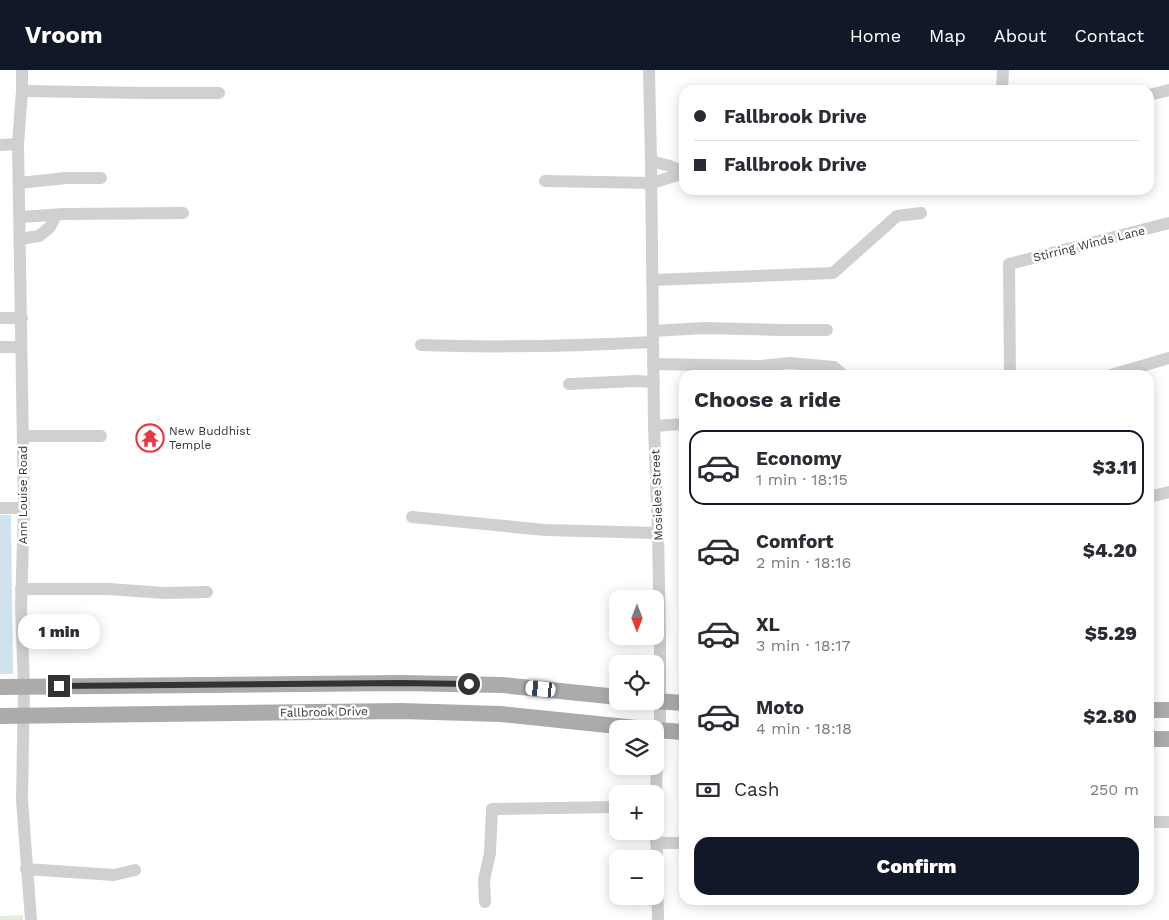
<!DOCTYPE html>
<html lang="en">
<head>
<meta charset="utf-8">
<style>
	:root { --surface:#fff; --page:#f7f7f7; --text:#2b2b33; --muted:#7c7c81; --line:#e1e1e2; --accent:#111827 }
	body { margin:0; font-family:"Work Sans",sans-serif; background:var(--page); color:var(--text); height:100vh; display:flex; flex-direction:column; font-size:19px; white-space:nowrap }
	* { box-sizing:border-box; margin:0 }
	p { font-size:16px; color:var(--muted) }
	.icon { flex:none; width:28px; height:28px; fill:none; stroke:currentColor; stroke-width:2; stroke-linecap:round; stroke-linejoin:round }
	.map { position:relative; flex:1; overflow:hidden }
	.sheet { position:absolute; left:679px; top:300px; width:475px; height:535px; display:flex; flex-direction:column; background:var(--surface); border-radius:15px; box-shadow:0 2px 12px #0003 }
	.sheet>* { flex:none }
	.top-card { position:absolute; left:679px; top:15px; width:475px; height:110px; border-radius:15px; box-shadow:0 2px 12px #0003; display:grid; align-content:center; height:110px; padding:0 15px; background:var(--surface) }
	.needle { width:32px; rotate:180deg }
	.buttons { position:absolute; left:609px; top:520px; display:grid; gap:10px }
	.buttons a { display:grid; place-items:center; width:55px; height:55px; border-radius:10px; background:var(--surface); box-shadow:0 2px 12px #0003; font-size:25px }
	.end { position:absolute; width:22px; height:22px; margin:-11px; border:6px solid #333; background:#fff; box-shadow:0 0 0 2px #fff }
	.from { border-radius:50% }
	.bubble { position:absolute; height:35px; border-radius:15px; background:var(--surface); box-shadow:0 2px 12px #0003; font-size:16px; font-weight:800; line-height:35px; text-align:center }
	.car { position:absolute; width:15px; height:30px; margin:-15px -8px; border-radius:6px; box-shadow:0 0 4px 1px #0007; background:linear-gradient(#fff 24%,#345 0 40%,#fff 0 76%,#345 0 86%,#fff 0) }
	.top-card b { display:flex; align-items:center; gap:18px; height:48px; font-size:19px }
	.top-card b+b { border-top:1px solid var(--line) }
	.top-card i { width:12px; height:12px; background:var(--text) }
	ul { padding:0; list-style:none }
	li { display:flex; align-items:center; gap:15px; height:75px; margin:0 10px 8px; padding:0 5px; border:2px solid transparent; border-radius:15px }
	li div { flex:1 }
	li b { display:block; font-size:19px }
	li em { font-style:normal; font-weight:800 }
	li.active { border-color:var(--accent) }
	li>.icon { width:45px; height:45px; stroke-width:1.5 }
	h2 { padding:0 15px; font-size:22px; line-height:60px }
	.pay { display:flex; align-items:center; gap:12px; height:55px; padding:0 15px; font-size:19px }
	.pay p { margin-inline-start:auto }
	.action { display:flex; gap:10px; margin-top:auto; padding:10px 15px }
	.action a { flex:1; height:58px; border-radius:15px; background:var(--accent); color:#fff; font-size:20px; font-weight:800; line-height:58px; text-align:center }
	header { display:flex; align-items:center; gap:30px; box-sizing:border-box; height:70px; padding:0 25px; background:var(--accent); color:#fff }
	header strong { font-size:24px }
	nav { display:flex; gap:28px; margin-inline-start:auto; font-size:18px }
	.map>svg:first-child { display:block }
	.green { fill:#e6ecdf }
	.water { fill:#cfe2ee }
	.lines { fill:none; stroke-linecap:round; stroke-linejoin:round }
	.minor { stroke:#d0d0d0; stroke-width:12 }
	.major { stroke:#ababab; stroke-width:16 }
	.route { stroke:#333; stroke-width:6 }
	.labels { text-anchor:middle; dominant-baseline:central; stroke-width:5; stroke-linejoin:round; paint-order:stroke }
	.street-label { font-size:12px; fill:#333; stroke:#fff }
	.poi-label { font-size:12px; fill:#333; stroke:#fff; text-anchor:start }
</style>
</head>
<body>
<header>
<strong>Vroom</strong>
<nav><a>Home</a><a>Map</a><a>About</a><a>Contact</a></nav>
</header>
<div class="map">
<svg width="1169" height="850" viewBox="0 0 1169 850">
	<rect width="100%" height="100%" fill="#fff"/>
	<path class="green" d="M23 845V850H0V846Z"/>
	<path class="water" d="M0 445H11L13 604H0Z"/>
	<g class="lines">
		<g class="minor">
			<path d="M22 0V21L18 74 24 438 21 537 24 617 22 730 31 850"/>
			<path d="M649 0 651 91 654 356 658 463 660 565V660L657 670 656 736 658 850"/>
			<path d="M1002 20 1003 0"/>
			<path d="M22 21 147 23H219"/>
			<path d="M1149 25 1169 20"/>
			<path d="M0 75 18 74"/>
			<path d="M651 91 670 96 684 102"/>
			<path d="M545 111 652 113 684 103"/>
			<path d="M19 113 66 108H101"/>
			<path d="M20 147 65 144 183 143"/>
			<path d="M20 169 39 166 50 157 56 145"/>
			<path d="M652 210 833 203 897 146 921 143"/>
			<path d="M0 248H22"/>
			<path d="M653 261 704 258 784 260H827"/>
			<path d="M421 275C498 278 576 276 653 272"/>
			<path d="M0 277H21"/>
			<path d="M653 294 761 296 790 293 834 297 843 305"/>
			<path d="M1010 305 1009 194 1169 153"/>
			<path d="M1111 305 1169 288"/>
			<path d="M569 314 636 311 654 312"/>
			<path d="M654 356 684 354"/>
			<path d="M23 366H101"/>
			<path d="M1149 427 1169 422"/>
			<path d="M0 438H24"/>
			<path d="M412 447 545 460 658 463"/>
			<path d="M21 519H108L165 523 207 522"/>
			<path d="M1149 752H1169"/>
			<path d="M656 773H684"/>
			<path d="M26 799 114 805 135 800"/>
			<path d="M485 832 484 810 490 783 492 739 618 737"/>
		</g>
		<g class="major">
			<path d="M0 617 401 613 502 615 618 627"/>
			<path d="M655 631 684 633"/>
			<path d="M1149 640H1169"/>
			<path d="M0 646 401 641 501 644 646 659"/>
			<path d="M655 660 684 662"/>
			<path d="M1149 669H1169"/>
		</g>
	</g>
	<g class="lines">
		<path class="route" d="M59 616 401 613 469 614"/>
	</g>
	<defs>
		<g id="temple-ring" transform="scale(1.4375)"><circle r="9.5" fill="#fff" stroke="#e63946" stroke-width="1.5"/><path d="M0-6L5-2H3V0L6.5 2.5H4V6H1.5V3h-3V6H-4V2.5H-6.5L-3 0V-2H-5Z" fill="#e63946"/></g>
	</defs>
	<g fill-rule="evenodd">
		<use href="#temple-ring" x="150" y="368"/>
	</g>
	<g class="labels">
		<g class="street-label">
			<text transform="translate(1089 174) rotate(-14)">Stirring Winds Lane</text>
			<text transform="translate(23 425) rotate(-90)">Ann Louise Road</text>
			<text transform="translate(657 425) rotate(-92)">Mosielee Street</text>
			<text transform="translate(324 642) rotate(-1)">Fallbrook Drive</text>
		</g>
		<g class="poi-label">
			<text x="169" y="361">New Buddhist<tspan x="169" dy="14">Temple</tspan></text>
		</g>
	</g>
</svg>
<div class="buttons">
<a><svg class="needle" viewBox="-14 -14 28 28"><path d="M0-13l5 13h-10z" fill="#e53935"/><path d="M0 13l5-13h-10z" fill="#7c7c81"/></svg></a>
<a><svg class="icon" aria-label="locate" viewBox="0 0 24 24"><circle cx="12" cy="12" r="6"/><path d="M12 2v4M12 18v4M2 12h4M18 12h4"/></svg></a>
<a><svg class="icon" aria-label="layers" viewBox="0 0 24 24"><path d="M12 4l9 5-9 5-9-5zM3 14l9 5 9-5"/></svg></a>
<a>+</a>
<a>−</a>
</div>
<i class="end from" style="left:469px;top:614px"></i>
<i class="end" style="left:59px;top:616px"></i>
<div class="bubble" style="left:18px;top:544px;width:82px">1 min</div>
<i class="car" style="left:541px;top:619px;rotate:276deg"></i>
<div class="top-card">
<b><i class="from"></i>Fallbrook Drive</b>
<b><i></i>Fallbrook Drive</b>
</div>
<section class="sheet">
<h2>Choose a ride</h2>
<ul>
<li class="active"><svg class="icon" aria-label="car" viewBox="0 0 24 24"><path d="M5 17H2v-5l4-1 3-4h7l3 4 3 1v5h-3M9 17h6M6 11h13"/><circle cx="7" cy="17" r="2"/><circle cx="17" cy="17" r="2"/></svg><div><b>Economy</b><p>1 min · 18:15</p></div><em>$3.11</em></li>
<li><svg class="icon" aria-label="car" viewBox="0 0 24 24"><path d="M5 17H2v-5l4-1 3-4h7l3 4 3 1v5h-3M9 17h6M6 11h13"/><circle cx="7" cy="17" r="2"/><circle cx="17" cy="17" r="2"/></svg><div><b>Comfort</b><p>2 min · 18:16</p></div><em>$4.20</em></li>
<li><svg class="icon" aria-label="car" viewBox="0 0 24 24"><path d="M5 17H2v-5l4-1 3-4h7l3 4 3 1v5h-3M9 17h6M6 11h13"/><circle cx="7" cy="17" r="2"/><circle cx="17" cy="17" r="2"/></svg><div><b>XL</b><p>3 min · 18:17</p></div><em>$5.29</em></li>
<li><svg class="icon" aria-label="car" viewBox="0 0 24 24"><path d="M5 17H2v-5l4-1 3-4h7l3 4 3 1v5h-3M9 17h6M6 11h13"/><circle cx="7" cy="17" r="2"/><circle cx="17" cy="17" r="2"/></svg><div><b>Moto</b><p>4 min · 18:18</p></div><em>$2.80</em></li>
</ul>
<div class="pay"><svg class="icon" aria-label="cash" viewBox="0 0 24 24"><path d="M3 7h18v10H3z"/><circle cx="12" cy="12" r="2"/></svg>Cash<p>250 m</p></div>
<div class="action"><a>Confirm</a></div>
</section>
</div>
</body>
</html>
